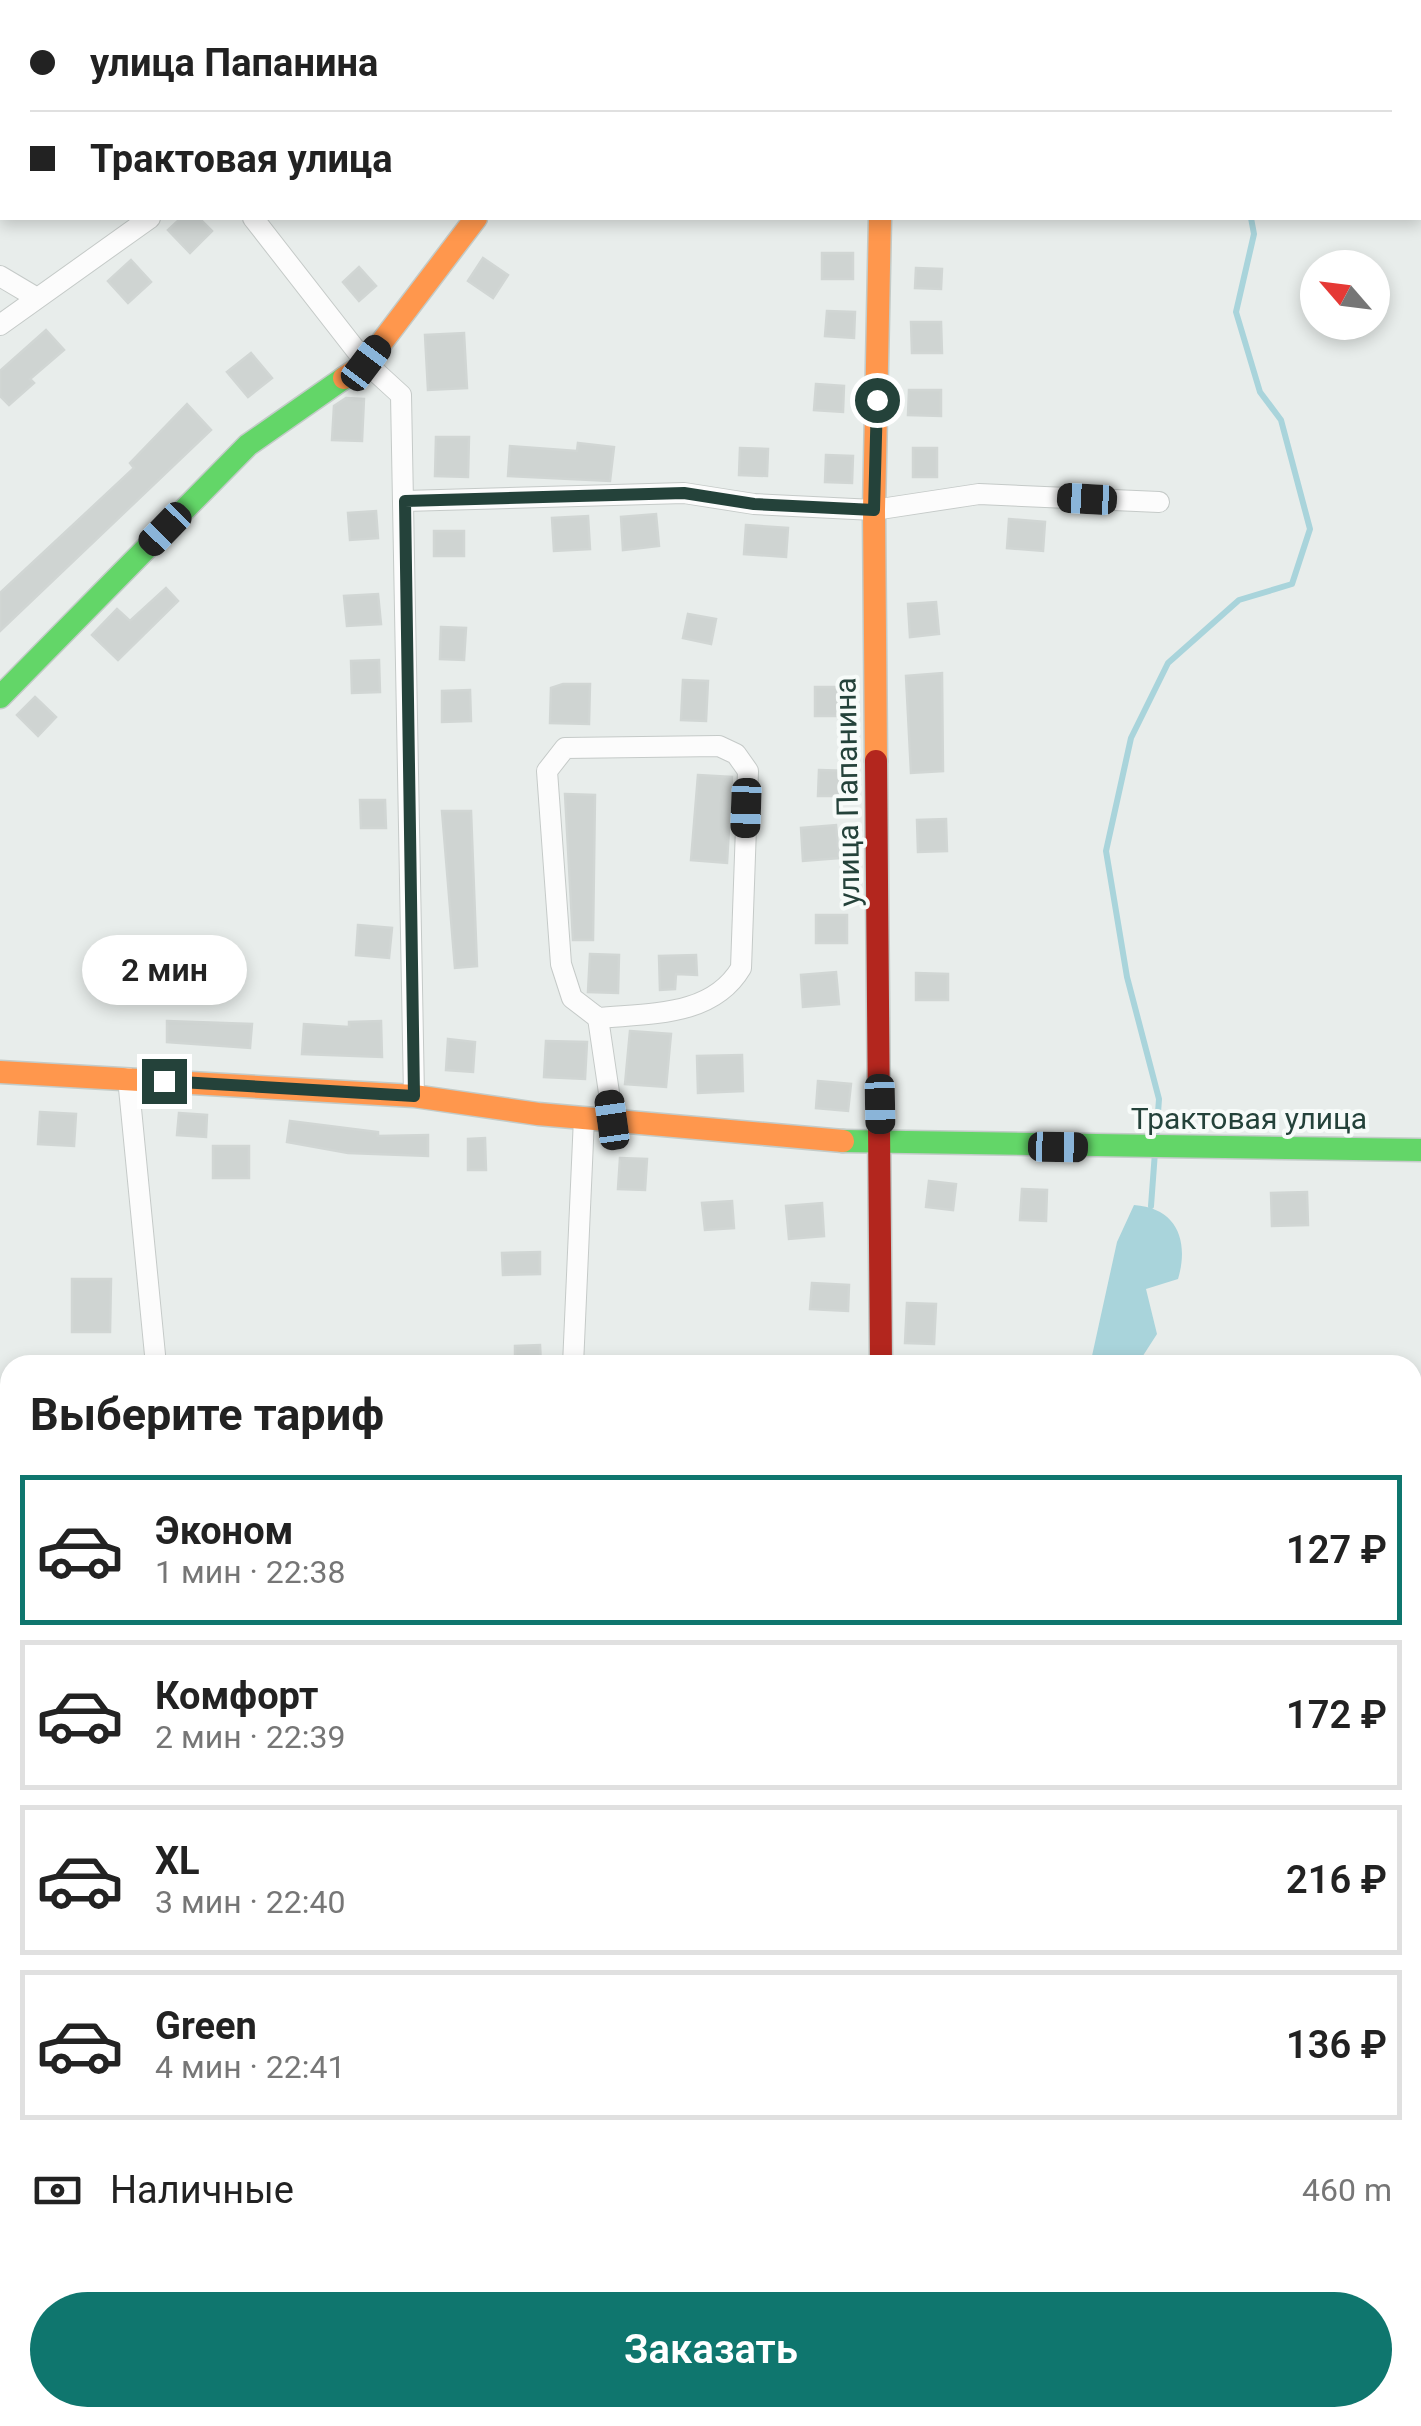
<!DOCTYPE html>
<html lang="ru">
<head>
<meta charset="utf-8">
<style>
	:root { --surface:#fff; --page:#f2f2f2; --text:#222; --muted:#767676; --line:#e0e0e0; --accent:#0f766e }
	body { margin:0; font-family:Roboto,sans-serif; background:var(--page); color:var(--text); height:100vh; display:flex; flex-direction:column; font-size:38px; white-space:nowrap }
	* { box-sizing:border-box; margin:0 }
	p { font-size:32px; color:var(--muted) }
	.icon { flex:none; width:55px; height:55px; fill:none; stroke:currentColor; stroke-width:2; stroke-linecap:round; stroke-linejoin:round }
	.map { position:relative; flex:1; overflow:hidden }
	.panel { position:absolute; left:0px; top:1355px; width:1422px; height:1072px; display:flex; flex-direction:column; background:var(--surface); border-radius:30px 30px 0 0; box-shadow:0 5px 15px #0003 }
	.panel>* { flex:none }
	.banner { position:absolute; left:0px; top:0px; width:1422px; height:220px; box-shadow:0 5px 15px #0003; display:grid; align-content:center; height:220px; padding:0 30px; background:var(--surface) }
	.needle { width:65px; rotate:298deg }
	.buttons { position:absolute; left:1300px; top:250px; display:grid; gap:20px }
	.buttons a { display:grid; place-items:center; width:90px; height:90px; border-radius:50%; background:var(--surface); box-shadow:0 5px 15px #0003; font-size:50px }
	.end { position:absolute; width:45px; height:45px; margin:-22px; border:12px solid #24423a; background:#fff; box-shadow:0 0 0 5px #fff }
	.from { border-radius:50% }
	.bubble { position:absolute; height:70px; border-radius:35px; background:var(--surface); box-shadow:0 5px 15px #0003; font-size:32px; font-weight:600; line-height:70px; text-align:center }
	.car { position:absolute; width:30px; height:60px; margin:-30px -15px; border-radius:12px; box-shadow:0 0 8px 2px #0007; background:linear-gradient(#222 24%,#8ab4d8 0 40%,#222 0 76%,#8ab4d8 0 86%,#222 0) }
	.banner b { display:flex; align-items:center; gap:35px; height:95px; font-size:38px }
	.banner b+b { border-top:2px solid var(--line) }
	.banner i { width:25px; height:25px; background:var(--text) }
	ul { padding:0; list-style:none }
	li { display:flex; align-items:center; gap:30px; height:150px; margin:0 20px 15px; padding:0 10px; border:5px solid var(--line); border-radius:0px }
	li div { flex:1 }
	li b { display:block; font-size:38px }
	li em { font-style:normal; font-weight:600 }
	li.selected { border-color:var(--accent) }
	li>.icon { width:90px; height:90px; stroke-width:1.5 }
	h2 { padding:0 30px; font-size:45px; line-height:120px }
	.pay { display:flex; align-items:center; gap:25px; height:110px; padding:0 30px; font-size:38px }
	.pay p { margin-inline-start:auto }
	.action { display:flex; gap:20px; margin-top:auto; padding:20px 30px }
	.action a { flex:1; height:115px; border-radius:60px; background:var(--accent); color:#fff; font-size:40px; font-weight:600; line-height:115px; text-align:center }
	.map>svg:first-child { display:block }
	.water { fill:#a9d4db }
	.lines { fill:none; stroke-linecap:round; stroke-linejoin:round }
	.stream { stroke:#a9d4db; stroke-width:6 }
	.building { fill:#cfd4d2; stroke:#d1d6d4; stroke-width:2.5 }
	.lane-casing { stroke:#c5cac8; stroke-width:12 }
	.street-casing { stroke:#c5cac8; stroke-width:22 }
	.fast-casing { stroke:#c3cbc8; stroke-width:25 }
	.slow-casing { stroke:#c3cbc8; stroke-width:25 }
	.jam-casing { stroke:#c3cbc8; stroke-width:25 }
	.lane { stroke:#fcfcfc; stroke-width:10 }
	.street { stroke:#fcfcfc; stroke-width:20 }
	.fast { stroke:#63d668; stroke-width:22 }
	.slow { stroke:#ff974d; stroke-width:22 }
	.jam { stroke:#b3261e; stroke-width:22 }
	.route { stroke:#24423a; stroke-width:12 }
	.labels { text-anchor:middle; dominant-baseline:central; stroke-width:8; stroke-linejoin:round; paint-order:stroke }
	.street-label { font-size:30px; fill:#24423a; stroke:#f7fbf9 }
</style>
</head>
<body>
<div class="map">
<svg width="1421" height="2426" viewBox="0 0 1421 2426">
	<rect width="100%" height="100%" fill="#e8edeb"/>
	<path class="water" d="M1134 1205C1178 1208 1189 1242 1178 1279L1146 1289 1157 1334 1137 1365H1090L1117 1242Z"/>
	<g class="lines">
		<g class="stream">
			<path d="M1187 2V0"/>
			<path d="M1156 1140 1159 1099 1127 977 1106 851 1131 738 1168 663 1239 600 1292 584 1310 529 1281 420 1260 392 1236 312 1254 234 1251 218"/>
			<path d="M1151 1206 1155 1152"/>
			<path d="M1099 2426 1102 2418"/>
		</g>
	</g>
	<g class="building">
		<path d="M181 218H199L212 231 190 253 168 230Z"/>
		<rect x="822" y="253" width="31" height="26"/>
		<path d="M483 258 508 275 493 298 468 281Z"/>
		<path d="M131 260 151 282 128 303 108 281Z"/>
		<path d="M359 267 376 286 359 301 343 282Z"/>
		<path d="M916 268 942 269 941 289 915 288Z"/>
		<path d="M827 311 855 312 854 338 825 336Z"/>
		<path d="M911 322H941L942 353H912Z"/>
		<path d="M46 330 64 350 30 379 34 383 9 405 0 396V371Z"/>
		<path d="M464 333 467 388 428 390 425 335Z"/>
		<path d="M251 353 272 378 248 397 227 372Z"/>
		<path d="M816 384 844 386 843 412 814 410Z"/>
		<path d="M909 390H941V416L908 415Z"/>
		<path d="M346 398 364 399 362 441 332 440 334 406Z"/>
		<path d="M187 404 211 430 0 631V593L134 468 130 463Z"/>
		<path d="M436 437H469L468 477 435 476Z"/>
		<path d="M578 443 614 447 610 481 508 476 510 446 577 451Z"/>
		<path d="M740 448 768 449 767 476 739 475Z"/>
		<rect x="913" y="448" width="24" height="29"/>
		<path d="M826 455 853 456 852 483 825 482Z"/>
		<path d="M376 511 378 538 350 540 348 513Z"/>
		<path d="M656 514 659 546 623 550 621 517Z"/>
		<path d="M588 516 590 549 554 551 552 518Z"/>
		<path d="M1009 519 1045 522 1043 551 1007 548Z"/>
		<path d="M746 525 788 528 786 557 744 554Z"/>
		<rect x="434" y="531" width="30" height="25"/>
		<path d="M166 588 178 601 118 660 92 635 117 609 130 621Z"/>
		<path d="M378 594 381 624 347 626 344 596Z"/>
		<path d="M936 602 939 634 910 637 908 604Z"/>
		<path d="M688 614 716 619 711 644 683 638Z"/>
		<path d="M441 627 466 628 464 660 440 659Z"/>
		<path d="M379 660 380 692 352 693 351 661Z"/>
		<path d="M942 673 943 771 911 773 906 676Z"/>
		<path d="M683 680 708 681 706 721 681 720Z"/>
		<path d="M563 684H590L589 724 550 723 551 688Z"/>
		<rect x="815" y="687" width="33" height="29"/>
		<path d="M470 690 471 721 442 722V691Z"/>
		<path d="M35 697 56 717 38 736 17 715Z"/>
		<path d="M819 770 851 771V796H818Z"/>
		<path d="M698 775 732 777 727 863 691 860Z"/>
		<path d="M565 794 595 795 593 940H573Z"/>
		<path d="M360 800H385L386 828H361Z"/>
		<path d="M442 811H471L477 966 455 968Z"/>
		<path d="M946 819 947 851 918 852 917 820Z"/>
		<path d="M836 825 839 858 803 861 801 828Z"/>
		<rect x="816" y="915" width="31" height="28"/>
		<path d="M358 925 392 928 389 958 356 955Z"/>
		<path d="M590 954 619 955 618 993 588 992Z"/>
		<path d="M696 955 697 975 676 974 675 989 660 990 659 956Z"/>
		<path d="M836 972 839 1004 803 1007 801 975Z"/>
		<path d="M916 973 948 974V1000H916Z"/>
		<path d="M167 1021 252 1024 250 1048 167 1042Z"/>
		<path d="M381 1021 382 1057 302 1054 304 1024 349 1027V1022Z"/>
		<path d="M630 1031 671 1034 666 1087 625 1084Z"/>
		<path d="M448 1039 475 1042 473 1072 446 1070Z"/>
		<path d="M546 1041 587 1042 585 1079 544 1077Z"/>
		<path d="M742 1055 743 1091 698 1093 697 1056Z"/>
		<path d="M818 1081 851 1084 848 1111 816 1108Z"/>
		<path d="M40 1112 76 1114 74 1146 38 1144Z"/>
		<path d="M179 1113 207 1115 206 1137 177 1135Z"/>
		<path d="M290 1121 378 1132V1136L428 1135V1156L348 1153 287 1142Z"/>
		<path d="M485 1138 486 1170H468V1139Z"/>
		<rect x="213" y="1146" width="36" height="32"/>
		<path d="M620 1158 647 1159 645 1190 618 1189Z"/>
		<path d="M929 1181 956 1184 953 1210 926 1207Z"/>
		<path d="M1022 1189 1047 1190 1046 1221 1020 1220Z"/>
		<path d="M1307 1192 1308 1225 1272 1226 1271 1193Z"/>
		<path d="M732 1201 734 1228 705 1230 702 1203Z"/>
		<path d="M822 1203 824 1236 789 1239 786 1206Z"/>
		<path d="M540 1252V1274L503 1275 502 1253Z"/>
		<path d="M72 1279H111L110 1332H72Z"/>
		<path d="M812 1283 849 1285 848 1311 810 1309Z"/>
		<path d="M907 1303 936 1304 934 1344 905 1343Z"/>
		<path d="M540 1345 541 1365H515V1346Z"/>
	</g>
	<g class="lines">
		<g class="lane-casing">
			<g id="lane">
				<path d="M189 0 203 2"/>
				<path d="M280 2426 306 2418"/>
			</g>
		</g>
		<g class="street-casing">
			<g id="street">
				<path d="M283 2 284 0"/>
				<path d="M938 2 939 0"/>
				<path d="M253 218 366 363 401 395 414 1096"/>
				<path d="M0 276 37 298"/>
				<path d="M0 325 150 218"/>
				<path d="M405 501 684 493 754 504 874 510 979 494 1159 502"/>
				<path d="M719 746 736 754 748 771 741 968C712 1017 650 1013 598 1018L572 998 561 964 547 771 565 748Z"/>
				<path d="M598 1018 613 1120"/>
				<path d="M128 1078 156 1365"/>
				<path d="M573 1365 584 1118"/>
				<path d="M0 1491H10"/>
				<path d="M0 1990H10"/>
				<path d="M173 2418V2426"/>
				<path d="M588 2418V2426"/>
				<path d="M831 2426V2418"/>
				<path d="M1420 2426 1421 2415"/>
			</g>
		</g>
		<g class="fast-casing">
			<g id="fast">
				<path d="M0 697 248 445 344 378"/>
				<path d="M843 1141 1421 1150"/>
			</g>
		</g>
		<g class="slow-casing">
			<g id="slow">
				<path d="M641 2 644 0"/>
				<path d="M344 378 366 363 476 218"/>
				<path d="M876 761 874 510 880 218"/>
				<path d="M0 1072 414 1096 538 1114 843 1141"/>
			</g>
		</g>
		<g class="jam-casing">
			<path id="jam" d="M876 761 881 1365"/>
		</g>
		<use href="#lane" class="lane"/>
		<use href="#street" class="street"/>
		<use href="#fast" class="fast"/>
		<use href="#slow" class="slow"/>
		<use href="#jam" class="jam"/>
	</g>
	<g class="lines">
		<path class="route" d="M164 1081 414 1096 405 501 684 493 754 504 874 510 877 400"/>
	</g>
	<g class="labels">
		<g class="street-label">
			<text transform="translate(847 792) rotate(-91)">улица Папанина</text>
			<text x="1249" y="1118">Трактовая улица</text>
		</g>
	</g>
</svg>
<div class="buttons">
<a><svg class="needle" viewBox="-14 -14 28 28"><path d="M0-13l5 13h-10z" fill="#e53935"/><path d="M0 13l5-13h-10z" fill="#767676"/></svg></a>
</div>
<i class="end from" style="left:877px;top:400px"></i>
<i class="end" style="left:164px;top:1081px"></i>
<div class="bubble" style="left:82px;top:935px;width:165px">2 мин</div>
<i class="car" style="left:366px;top:363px;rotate:37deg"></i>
<i class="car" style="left:1087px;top:499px;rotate:273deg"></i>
<i class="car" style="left:165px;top:529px;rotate:224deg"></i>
<i class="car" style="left:746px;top:808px;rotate:182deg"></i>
<i class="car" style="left:880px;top:1104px;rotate:179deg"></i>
<i class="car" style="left:612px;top:1120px;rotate:352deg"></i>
<i class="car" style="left:1058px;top:1147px;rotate:91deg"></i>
<div class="banner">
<b><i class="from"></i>улица Папанина</b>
<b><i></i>Трактовая улица</b>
</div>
<section class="panel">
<h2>Выберите тариф</h2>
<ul>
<li class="selected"><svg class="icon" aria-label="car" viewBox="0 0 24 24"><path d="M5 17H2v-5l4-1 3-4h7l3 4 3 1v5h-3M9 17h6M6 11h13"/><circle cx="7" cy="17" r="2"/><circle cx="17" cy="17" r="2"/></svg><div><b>Эконом</b><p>1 мин · 22:38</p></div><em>127 ₽</em></li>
<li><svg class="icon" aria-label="car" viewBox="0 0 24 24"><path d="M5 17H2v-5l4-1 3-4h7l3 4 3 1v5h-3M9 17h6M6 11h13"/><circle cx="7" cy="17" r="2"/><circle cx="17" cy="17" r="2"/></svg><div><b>Комфорт</b><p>2 мин · 22:39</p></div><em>172 ₽</em></li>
<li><svg class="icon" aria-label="car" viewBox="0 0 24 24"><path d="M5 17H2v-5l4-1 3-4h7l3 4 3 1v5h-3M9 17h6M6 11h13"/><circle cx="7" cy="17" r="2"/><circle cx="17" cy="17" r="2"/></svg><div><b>XL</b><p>3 мин · 22:40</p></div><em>216 ₽</em></li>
<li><svg class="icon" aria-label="car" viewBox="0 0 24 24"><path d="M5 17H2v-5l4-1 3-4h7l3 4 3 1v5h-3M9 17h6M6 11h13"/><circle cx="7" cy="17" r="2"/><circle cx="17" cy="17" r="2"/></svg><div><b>Green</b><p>4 мин · 22:41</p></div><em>136 ₽</em></li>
</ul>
<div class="pay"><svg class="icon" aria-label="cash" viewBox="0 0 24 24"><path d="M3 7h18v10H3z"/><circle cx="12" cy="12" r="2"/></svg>Наличные<p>460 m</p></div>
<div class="action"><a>Заказать</a></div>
</section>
</div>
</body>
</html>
